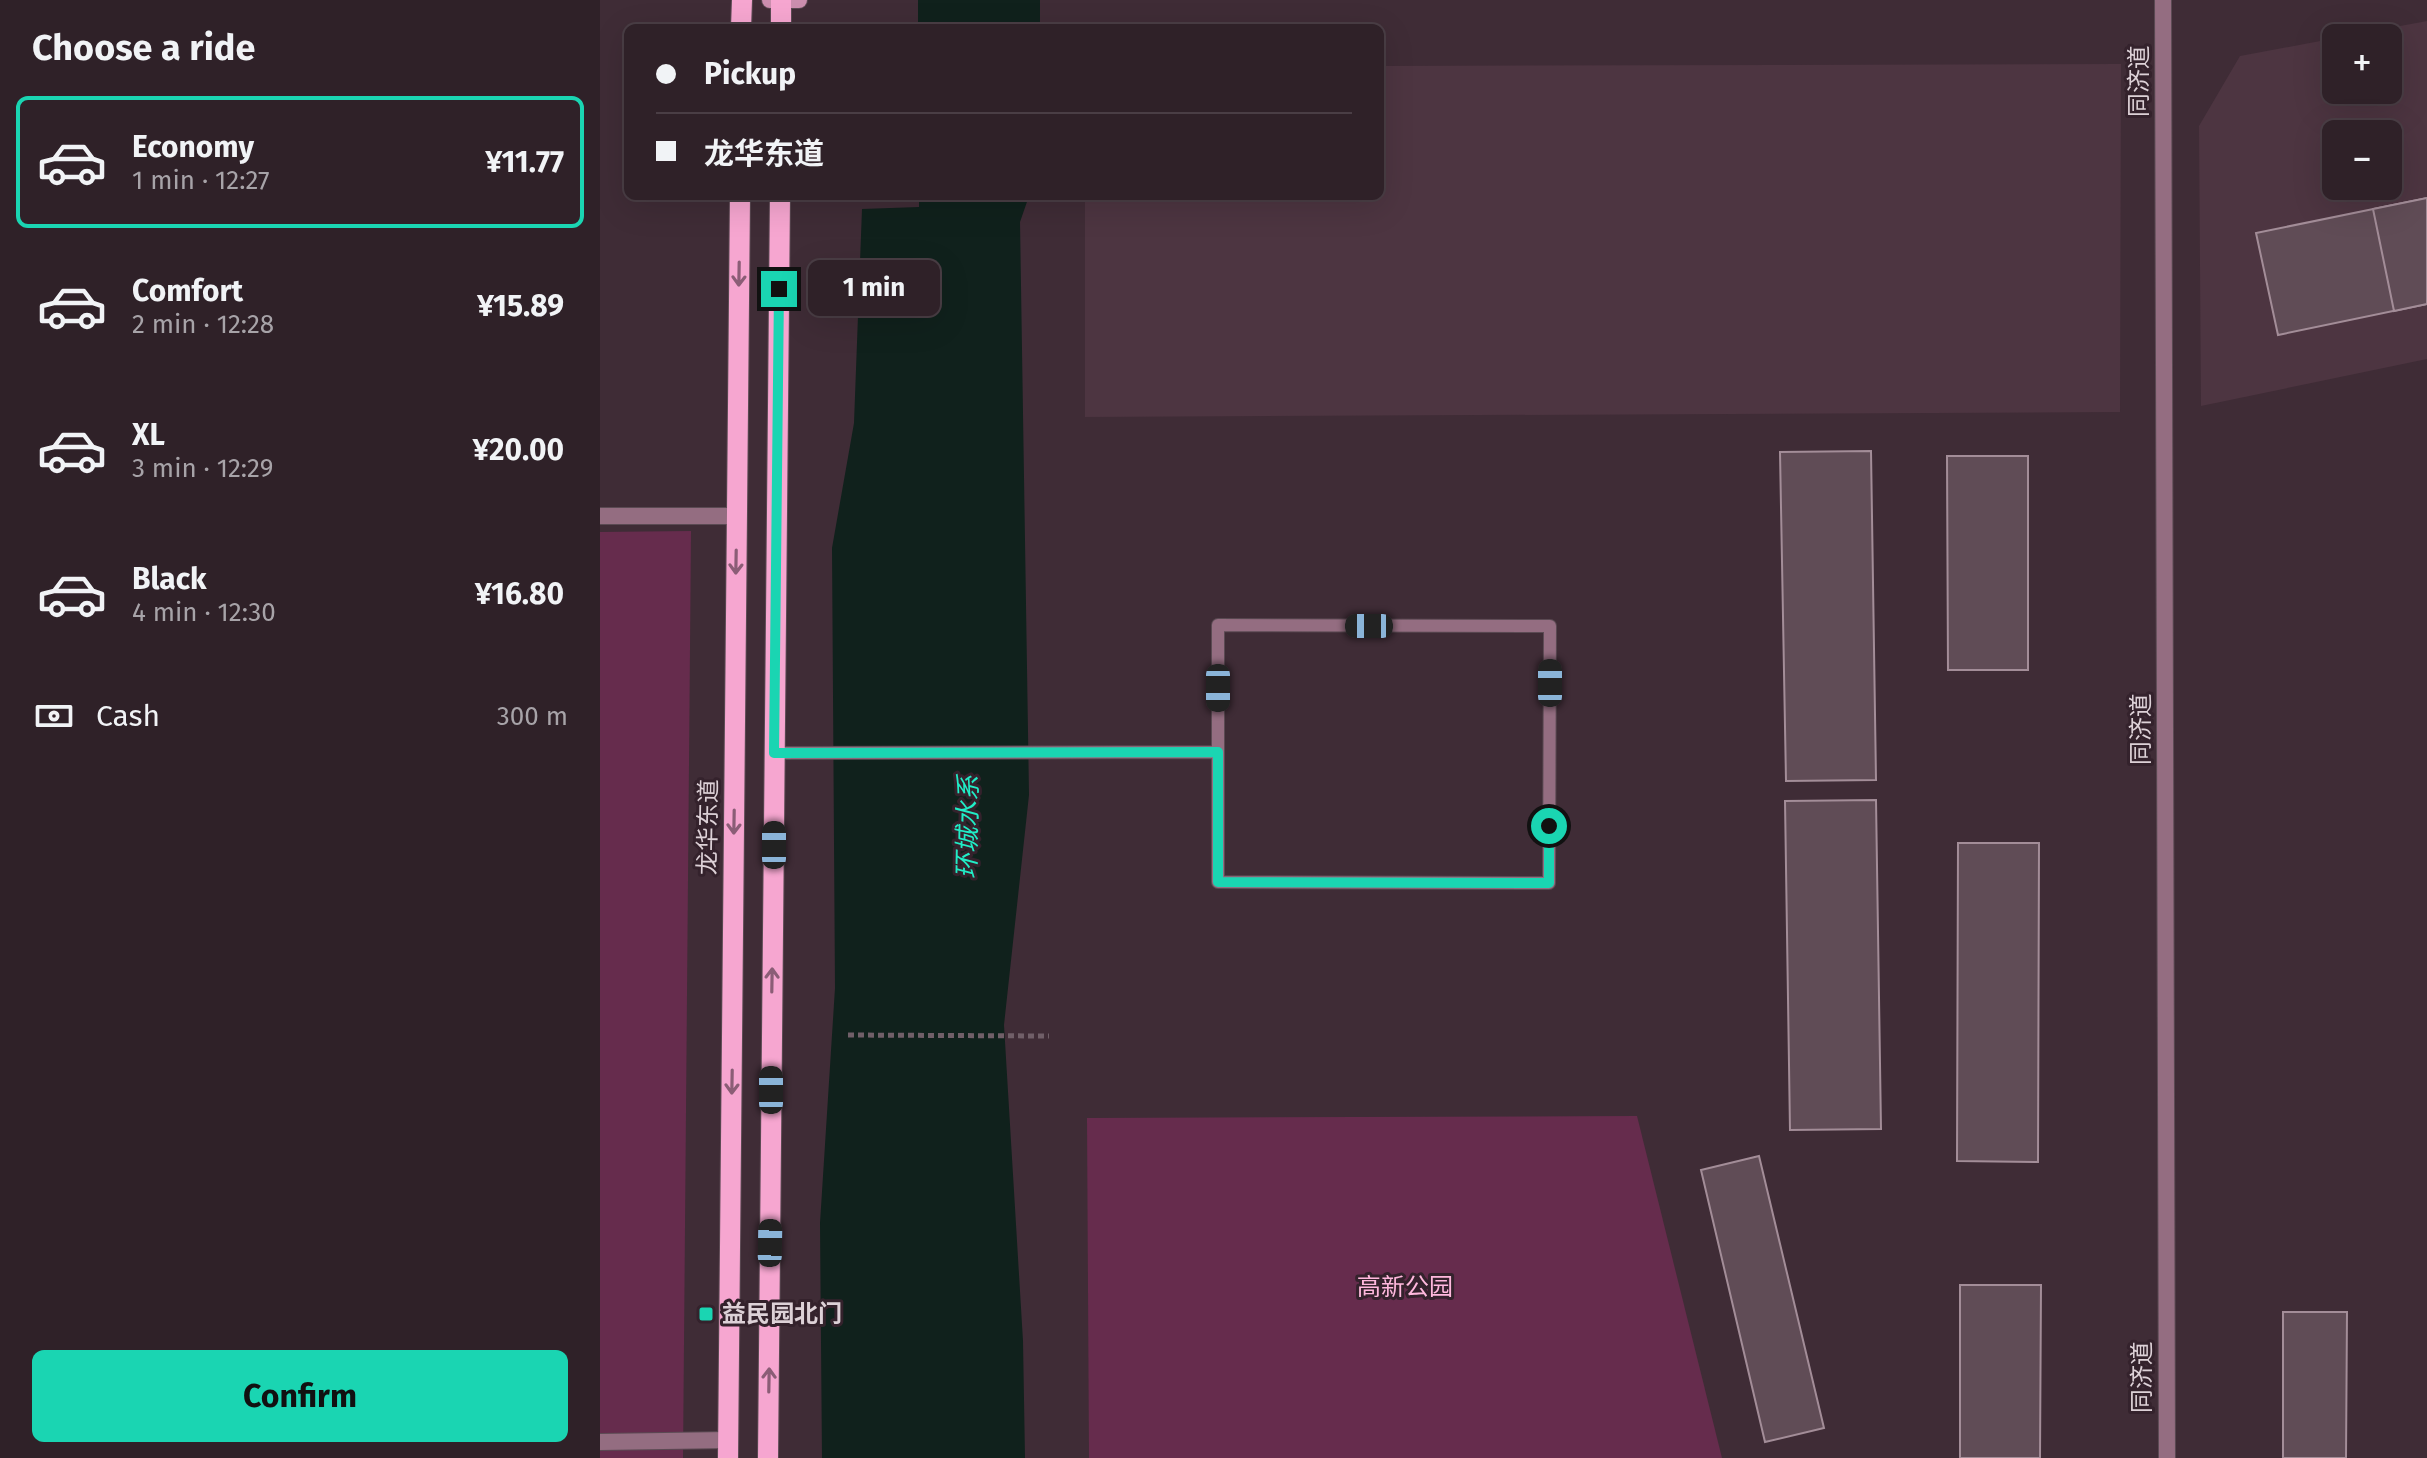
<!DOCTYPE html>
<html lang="en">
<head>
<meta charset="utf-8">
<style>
	:root { --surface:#2f2128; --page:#3b2e34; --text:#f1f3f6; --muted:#a7a3a8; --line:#4a3e45; --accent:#1ad5b2 }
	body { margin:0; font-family:"Fira Sans","Noto Sans SC",sans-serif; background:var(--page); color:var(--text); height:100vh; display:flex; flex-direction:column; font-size:30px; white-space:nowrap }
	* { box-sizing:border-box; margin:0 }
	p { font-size:26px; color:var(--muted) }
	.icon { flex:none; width:44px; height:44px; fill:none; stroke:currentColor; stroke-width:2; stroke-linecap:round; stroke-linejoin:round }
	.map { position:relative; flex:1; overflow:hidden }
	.drawer { display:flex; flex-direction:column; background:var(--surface); width:600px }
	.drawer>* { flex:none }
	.guide { position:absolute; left:24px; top:24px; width:760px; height:176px; border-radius:12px; box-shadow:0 8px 32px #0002,0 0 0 2px var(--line); display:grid; align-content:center; height:176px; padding:0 32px; background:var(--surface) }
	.controls { position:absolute; left:1722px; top:24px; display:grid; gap:16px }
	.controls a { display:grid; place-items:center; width:80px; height:80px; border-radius:12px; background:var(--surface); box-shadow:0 8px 32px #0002,0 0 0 2px var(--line); font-size:40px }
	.end { position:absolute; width:36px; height:36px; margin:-18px; border:10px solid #1ad5b2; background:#111; box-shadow:0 0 0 4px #111 }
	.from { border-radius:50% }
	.bubble { position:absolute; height:56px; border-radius:12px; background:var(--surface); box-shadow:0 8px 32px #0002,0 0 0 2px var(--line); font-size:26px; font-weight:700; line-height:56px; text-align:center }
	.car { position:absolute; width:24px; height:48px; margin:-24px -12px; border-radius:10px; box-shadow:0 0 6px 2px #0007; background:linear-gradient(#222 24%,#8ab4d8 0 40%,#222 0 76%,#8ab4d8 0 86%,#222 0) }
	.guide b { display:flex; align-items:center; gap:28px; height:76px; font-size:30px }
	.guide b+b { border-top:2px solid var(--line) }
	.guide i { width:20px; height:20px; background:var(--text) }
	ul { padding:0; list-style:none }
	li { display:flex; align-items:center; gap:24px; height:132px; margin:0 16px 12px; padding:0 16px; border:4px solid transparent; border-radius:12px }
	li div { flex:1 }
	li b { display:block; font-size:30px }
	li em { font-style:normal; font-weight:700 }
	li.active { border-color:var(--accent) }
	li>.icon { width:72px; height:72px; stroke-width:1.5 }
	h2 { padding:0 32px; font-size:36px; line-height:96px }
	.pay { display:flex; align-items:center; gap:20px; height:88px; padding:0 32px; font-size:30px }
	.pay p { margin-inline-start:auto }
	.button { display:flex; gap:16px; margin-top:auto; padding:16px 32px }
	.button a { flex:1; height:92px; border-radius:12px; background:var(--accent); color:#111; font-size:32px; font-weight:700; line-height:92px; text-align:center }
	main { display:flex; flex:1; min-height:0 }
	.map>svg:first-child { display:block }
	.built { fill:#4d3541; fill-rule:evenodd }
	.green { fill:#662c4d }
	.water { fill:#10211c }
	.building { fill:#604c56; stroke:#a38d98; stroke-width:2 }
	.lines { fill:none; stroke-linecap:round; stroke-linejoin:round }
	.service-casing { stroke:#5b4a53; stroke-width:14 }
	.minor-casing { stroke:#5b4a53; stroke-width:18 }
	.tertiary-casing { stroke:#5b4a53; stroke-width:18 }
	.secondary-casing { stroke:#5b4a53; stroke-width:18 }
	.primary-casing { stroke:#5b4a53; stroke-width:22 }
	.path { stroke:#705f68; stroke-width:5; stroke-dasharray:6 4; stroke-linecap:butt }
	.service { stroke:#946d81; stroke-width:12 }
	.minor { stroke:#946d81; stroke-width:16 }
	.tertiary { stroke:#946d81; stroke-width:16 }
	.secondary { stroke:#cb8eae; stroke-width:16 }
	.primary { stroke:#f6a6d0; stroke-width:20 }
	.oneway { stroke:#8b5d76 }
	.route { stroke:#1ad5b2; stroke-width:10 }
	.poi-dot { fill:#1ad5b2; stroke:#34222c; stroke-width:3 }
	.labels { text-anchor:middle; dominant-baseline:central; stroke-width:6; stroke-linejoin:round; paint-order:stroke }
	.street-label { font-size:24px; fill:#ddd1d7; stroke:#34222c }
	.park-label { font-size:24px; fill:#ffb8dd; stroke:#34222c }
	.poi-label { font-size:24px; font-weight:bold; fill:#ddd1d7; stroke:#34222c; text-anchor:start }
	.water-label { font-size:26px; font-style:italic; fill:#20edc6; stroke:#34222c }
</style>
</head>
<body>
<main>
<section class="drawer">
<h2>Choose a ride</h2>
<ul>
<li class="active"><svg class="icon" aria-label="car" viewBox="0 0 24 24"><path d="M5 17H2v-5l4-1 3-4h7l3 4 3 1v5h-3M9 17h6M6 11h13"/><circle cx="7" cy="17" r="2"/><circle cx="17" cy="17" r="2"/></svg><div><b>Economy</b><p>1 min · 12:27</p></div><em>¥11.77</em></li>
<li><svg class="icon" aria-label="car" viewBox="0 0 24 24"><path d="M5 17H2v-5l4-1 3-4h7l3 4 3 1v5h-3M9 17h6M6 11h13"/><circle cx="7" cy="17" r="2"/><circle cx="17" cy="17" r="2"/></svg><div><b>Comfort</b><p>2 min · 12:28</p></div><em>¥15.89</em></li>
<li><svg class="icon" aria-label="car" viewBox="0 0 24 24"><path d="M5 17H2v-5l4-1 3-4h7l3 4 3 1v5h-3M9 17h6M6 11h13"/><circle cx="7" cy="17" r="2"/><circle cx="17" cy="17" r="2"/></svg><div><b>XL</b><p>3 min · 12:29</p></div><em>¥20.00</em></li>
<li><svg class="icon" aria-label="car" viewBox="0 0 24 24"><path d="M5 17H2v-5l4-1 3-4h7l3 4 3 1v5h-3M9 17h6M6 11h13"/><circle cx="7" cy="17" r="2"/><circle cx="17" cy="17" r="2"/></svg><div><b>Black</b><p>4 min · 12:30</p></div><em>¥16.80</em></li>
</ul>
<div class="pay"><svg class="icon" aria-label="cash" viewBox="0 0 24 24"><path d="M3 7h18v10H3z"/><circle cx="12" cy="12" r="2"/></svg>Cash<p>300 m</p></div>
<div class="button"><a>Confirm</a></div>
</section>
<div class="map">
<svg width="1827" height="1458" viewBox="0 0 1827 1458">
	<rect width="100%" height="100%" fill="#3f2c36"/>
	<g class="built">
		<path d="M1827 21V359L1601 406 1599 126 1640 56 1736 38V90H1788V38H1736ZM1736 134H1788V186H1736Z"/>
		<path d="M1521 64 1520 412 485 417V196H780V66Z"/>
	</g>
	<g class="green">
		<path d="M91 531 83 1458H0V532Z"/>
		<path d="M1037 1116 1122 1458H489L487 1118Z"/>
	</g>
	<g class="water">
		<rect x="318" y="0" width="122" height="28"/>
		<path d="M319 196H429L420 222 429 795 404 1025 423 1341 425 1458H222L220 1223 235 988 232 548 254 423 262 209 319 207Z"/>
	</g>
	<g class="building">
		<path d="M1827 198V304L1678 335 1656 233Z"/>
		<path d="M1827 198V304L1794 311 1773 209Z"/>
		<path d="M1271 451 1276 780 1186 781 1180 452Z"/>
		<path d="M1347 456H1428V670H1348Z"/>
		<path d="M1276 800 1281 1129 1190 1130 1185 801Z"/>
		<path d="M1358 843H1439L1438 1162 1357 1161Z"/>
		<path d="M1159 1156 1224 1428 1165 1442 1101 1170Z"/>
		<path d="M1360 1285H1441L1440 1458H1360Z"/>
		<path d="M1683 1312H1747L1746 1458H1683Z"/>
	</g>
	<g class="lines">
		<g class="service-casing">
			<path id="service" d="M174 753 618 752V625L950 626 949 883 618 882V752"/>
		</g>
		<g class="minor-casing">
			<g id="minor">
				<path d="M0 516H137"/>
				<path d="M0 1442 128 1440"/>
			</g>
		</g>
		<g class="tertiary-casing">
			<path id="tertiary" d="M1563 0 1567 1458"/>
		</g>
		<g class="secondary-casing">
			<path id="secondary" d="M170 0H199"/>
		</g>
		<g class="primary-casing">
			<g id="primary">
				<path d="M141 28 142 0"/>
				<path d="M181 28V0"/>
				<path d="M128 1458 140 196"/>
				<path d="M168 1458 180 196"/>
			</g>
		</g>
		<path class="path" d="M248 1035 449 1036"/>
		<use href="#service" class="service"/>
		<use href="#minor" class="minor"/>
		<use href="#tertiary" class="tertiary"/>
		<use href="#secondary" class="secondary"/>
		<use href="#primary" class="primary"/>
	</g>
	<defs><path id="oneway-shaft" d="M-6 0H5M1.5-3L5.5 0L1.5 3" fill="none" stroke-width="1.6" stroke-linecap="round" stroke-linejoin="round" transform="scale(2)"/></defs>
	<g class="oneway">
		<use href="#oneway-shaft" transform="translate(139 274) rotate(91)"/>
		<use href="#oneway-shaft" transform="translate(136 562) rotate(91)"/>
		<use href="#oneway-shaft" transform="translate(134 822) rotate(91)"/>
		<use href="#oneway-shaft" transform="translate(172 980) rotate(-89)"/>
		<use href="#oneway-shaft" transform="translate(132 1082) rotate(91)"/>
		<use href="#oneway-shaft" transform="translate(169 1380) rotate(-89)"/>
	</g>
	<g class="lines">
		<path class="route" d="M179 289 174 753 618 752V882L949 883V826"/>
	</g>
	<rect class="poi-dot" x="98" y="1306" width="16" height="16" rx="4"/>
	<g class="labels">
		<g class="street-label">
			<text transform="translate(1539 81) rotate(-90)">同济道</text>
			<text transform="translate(1541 729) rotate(-90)">同济道</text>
			<text transform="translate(108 827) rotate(-89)">龙华东道</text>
			<text transform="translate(1542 1377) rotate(-90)">同济道</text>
		</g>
		<g class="park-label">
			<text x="805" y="1287">高新公园</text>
		</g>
		<g class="poi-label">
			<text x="122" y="1314">益民园北门</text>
		</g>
		<g class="water-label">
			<text transform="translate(368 827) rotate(-89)">环城水系</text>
		</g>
	</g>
</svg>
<div class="controls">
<a>+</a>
<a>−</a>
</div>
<i class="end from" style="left:949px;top:826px"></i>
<i class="end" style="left:179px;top:289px"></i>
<div class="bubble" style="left:208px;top:260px;width:132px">1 min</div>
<i class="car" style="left:769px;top:626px;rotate:270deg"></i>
<i class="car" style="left:950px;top:683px;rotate:0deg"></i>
<i class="car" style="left:618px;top:688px;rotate:180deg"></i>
<i class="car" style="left:174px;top:845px;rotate:0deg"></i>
<i class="car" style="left:171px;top:1090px;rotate:0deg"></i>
<i class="car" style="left:170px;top:1243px;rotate:1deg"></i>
<div class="guide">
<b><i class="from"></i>Pickup</b>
<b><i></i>龙华东道</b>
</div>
</div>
</main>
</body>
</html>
